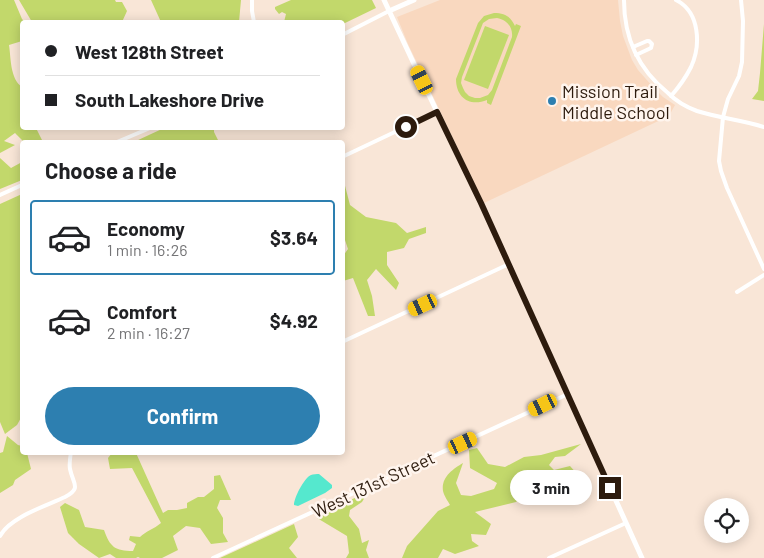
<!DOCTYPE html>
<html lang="en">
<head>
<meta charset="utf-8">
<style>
	:root { --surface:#fff; --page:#f2f2f2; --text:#202124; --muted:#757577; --line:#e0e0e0; --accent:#2d7fb0 }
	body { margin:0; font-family:Barlow,sans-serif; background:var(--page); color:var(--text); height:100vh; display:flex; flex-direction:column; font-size:19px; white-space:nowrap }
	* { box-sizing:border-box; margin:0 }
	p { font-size:16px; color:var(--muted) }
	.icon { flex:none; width:28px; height:28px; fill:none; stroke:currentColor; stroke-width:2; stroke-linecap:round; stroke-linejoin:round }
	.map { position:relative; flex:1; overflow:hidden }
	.side { position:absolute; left:20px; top:140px; width:325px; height:315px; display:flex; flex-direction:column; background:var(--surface); border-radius:5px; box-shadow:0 2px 12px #0003 }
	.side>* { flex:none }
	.top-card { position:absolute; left:20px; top:20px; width:325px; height:110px; border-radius:5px; box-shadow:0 2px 12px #0003; display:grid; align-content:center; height:110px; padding:0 25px; background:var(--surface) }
	.tools { position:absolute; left:704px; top:498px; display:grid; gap:10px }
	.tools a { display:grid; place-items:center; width:45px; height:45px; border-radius:50%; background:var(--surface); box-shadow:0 2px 12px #0003; font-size:25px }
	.end { position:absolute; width:22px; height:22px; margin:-11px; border:6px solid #2d1b0d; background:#fff; box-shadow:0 0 0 2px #fff }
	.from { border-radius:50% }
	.bubble { position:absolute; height:35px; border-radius:18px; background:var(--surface); box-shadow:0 2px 12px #0003; font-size:16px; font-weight:700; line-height:35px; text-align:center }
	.car { position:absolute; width:15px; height:30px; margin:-15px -8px; border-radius:6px; box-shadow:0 0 4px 1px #0007; background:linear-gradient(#f5c518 24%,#345 0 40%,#f5c518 0 76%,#345 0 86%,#f5c518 0) }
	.top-card b { display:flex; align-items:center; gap:18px; height:48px; font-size:19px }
	.top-card b+b { border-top:1px solid var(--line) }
	.top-card i { width:12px; height:12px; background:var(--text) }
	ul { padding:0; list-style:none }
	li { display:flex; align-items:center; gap:15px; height:75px; margin:0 10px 8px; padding:0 15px; border:2px solid transparent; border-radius:5px }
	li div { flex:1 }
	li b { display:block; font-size:19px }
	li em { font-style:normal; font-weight:700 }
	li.selected { border-color:var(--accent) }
	li>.icon { width:45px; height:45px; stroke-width:1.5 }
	h2 { padding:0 25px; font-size:22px; line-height:60px }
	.cta { display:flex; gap:10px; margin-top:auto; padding:10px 25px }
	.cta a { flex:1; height:58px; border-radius:30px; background:var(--accent); color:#fff; font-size:20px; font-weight:700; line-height:58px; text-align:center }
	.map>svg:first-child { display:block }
	.built { fill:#f9d8bf }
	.green { fill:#c2d86b; fill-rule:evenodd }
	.water { fill:#55e8ce }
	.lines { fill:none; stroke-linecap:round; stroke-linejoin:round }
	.street { stroke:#fff; stroke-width:4 }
	.secondary { stroke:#fff; stroke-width:5 }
	.route { stroke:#2d1b0d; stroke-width:6 }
	.poi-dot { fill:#2d7fb0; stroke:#fff5ee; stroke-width:2 }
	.labels { text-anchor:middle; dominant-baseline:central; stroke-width:5; stroke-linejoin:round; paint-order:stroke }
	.poi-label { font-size:18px; fill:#2d1b0d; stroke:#fff5ee; text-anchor:start }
	.street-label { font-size:18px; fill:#2d1b0d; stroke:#fff5ee }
</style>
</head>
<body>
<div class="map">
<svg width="764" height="558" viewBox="0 0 764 558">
	<rect width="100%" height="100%" fill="#f9e6d7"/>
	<path class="built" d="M440 0H618L620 21 623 36 632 60 638 70 653 87 663 97 675 105 669 116 484 203 408 44 397 17Z"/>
	<g class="green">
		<path d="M0 0H14L22 19 25 22H22V41L9 45C11 58 10 79 22 87V128H36L43 142H24L15 133 4 141 15 145 0 153Z"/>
		<path d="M19 0H115L116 2H122L127 11 122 22H32Z"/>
		<path d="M151 0H241L239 22H161Z"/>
		<path d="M291 0H372L376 8 343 24 342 22H337L336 20 329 22H284L286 14 282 12 279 14 275 9V7Z"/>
		<path d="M494 13C505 13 511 17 515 26L516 24 521 26 491 105 487 103V100C470 107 456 98 456 79L478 23 484 16ZM497 18C507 20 513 27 512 37L492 90 488 95 480 98H475L469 96 465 92 463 88 461 83 462 77 483 23 489 19Z"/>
		<path d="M764 24V101L752 99 758 91 760 73Z"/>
		<path d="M485 26 509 35 488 89 464 80Z"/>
		<path d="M164 128H214V132L219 142H137L136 141Z"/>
		<path d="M0 158 11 168 22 162V180L0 189Z"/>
		<path d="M343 178 350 205 366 217 396 223 407 233 426 227V233L409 239 404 248 387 252V265L399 283 396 290 376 269 367 280 372 296 375 316H368L353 278 343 281V256L348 249 343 234Z"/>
		<path d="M22 194V416L17 425 5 434 0 422V204Z"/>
		<path d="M7 436 18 445 22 446V452L27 453 31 469 15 480 13 485 0 493V453L3 452Z"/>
		<path d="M581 444 565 456 555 457 549 465 554 470 570 466 585 483 579 494 566 499 551 494 541 502 525 493 516 502 475 512 491 524 486 535 471 534 472 541 479 546 455 554 443 549 438 558H402L407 546 438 511 450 505C448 501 444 496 443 491 441 477 453 469 463 463L456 483 461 495 471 496 494 489 497 483 470 468 469 450 477 448 488 464 505 467 524 457 541 455Z"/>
		<path d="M112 453H136L163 513 168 510H177L187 508V503L198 497H204L214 489V476L220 475 231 500H220L217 508 223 518V533L228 542 211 544 200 528 186 526 173 536 178 550 162 558H140L138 557 136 558H116L110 554 99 558 79 544 68 533 60 507 65 503 79 510 85 527 104 530C110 547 115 551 133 551L136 544 129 540 130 536 140 537C146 531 154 529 161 523L132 468 110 469 108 458Z"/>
		<path d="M368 492 362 502 350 510 349 516 359 529 362 543 369 540 366 550 369 558H346L349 553 347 536 317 518 326 511Z"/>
		<path d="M294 524 298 537 289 548 297 558H220Z"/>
	</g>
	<path class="water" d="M319 474 332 485V488L325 493 298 506 294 505C294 498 304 478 311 475 313 474 317 474 319 474Z"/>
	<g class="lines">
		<g class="street">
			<path d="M252 0V11L254 22"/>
			<path d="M624 0C624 39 638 69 668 93 676 101 686 107 697 111 719 118 742 120 764 127"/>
			<path d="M741 0 743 21 742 62 739 76 728 99 723 117 719 161 721 171 727 188 764 269"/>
			<path d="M342 35 389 11"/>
			<path d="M633 47 647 41H649L652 44 651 48 636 55"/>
			<path d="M671 96C679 87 686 77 691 67 701 45 700 12 676 0"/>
			<path d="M117 142 150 128"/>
			<path d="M342 157 437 112"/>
			<path d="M0 195 22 185"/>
			<path d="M737 292 764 275"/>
			<path d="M342 342 509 264"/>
			<path d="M0 536C10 517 46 506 65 497 82 488 73 484 70 469 69 464 70 458 71 452"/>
			<path d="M213 558 568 394"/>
			<path d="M549 558 626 523"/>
		</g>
		<g class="secondary">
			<path d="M384 0 414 64 481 203 642 558"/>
			<path d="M389 11 414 0"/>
		</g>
	</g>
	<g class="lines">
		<path class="route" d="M406 127 437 112 481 203 610 488"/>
	</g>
	<circle class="poi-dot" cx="552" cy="101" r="5"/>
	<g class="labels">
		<g class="poi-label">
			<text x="562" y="91">Mission Trail<tspan x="562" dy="21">Middle School</tspan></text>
		</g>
		<g class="street-label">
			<text transform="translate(373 484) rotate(-25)">West 131st Street</text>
		</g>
	</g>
</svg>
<div class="tools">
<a><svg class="icon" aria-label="locate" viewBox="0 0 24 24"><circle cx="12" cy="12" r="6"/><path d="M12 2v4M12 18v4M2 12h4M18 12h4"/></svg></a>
</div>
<i class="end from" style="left:406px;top:127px"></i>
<i class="end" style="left:610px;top:488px"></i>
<div class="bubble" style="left:510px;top:470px;width:82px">3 min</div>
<i class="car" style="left:422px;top:80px;rotate:334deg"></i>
<i class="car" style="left:423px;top:305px;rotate:245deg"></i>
<i class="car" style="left:543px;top:405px;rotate:244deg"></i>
<i class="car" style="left:463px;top:443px;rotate:65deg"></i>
<div class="top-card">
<b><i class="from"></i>West 128th Street</b>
<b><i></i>South Lakeshore Drive</b>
</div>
<section class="side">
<h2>Choose a ride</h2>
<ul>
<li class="selected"><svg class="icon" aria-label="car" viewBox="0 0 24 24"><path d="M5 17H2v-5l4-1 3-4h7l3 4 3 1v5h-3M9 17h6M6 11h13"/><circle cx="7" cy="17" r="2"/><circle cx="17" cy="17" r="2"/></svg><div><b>Economy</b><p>1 min · 16:26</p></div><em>$3.64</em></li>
<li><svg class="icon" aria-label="car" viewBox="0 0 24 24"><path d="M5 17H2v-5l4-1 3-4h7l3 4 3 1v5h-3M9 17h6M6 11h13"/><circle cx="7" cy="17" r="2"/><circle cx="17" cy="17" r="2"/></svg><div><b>Comfort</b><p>2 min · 16:27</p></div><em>$4.92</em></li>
</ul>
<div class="cta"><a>Confirm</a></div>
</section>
</div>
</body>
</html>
